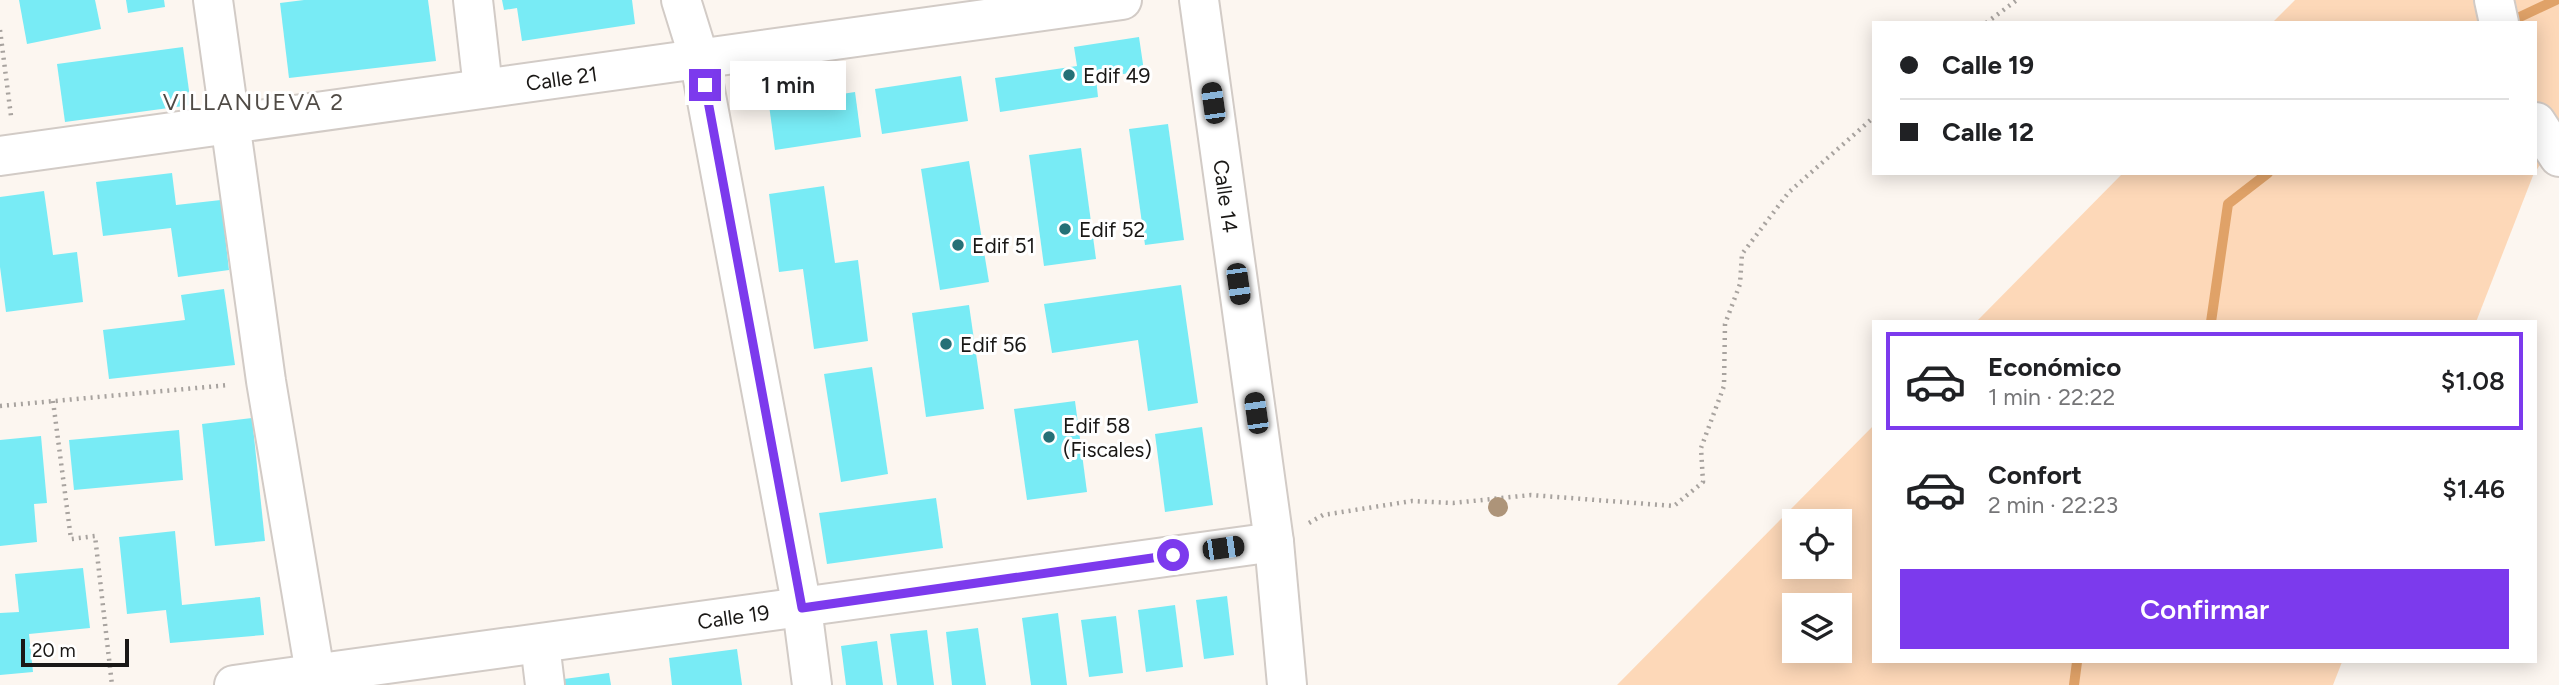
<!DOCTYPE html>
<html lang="es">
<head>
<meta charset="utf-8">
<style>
	:root { --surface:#fff; --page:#f6f6f6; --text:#202124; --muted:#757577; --line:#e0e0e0; --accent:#7c3aed }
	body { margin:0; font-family:Figtree,sans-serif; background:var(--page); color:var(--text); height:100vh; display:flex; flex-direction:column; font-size:26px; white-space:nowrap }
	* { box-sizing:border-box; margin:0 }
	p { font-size:23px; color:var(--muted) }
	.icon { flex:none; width:38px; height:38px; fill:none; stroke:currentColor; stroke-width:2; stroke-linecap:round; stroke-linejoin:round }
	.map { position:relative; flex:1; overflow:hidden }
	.sheet { position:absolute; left:1872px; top:320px; width:665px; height:343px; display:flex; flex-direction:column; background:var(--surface); border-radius:0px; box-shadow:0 4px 18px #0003 }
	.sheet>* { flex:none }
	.guide { position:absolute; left:1872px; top:21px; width:665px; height:154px; border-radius:0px; box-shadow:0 4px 18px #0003; display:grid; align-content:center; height:154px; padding:0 28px; background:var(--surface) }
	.tools { position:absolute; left:1782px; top:509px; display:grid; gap:14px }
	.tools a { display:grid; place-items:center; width:70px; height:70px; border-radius:0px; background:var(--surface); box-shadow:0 4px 18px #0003; font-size:35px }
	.scale { position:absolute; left:21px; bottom:18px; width:108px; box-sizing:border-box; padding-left:7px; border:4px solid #1a1816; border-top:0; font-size:19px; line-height:24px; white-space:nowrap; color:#1a1816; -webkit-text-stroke:5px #fff; paint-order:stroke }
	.end { position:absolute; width:32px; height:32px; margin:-16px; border:9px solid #7c3aed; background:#fff; box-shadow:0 0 0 4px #fff }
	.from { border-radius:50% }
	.bubble { position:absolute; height:49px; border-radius:0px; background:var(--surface); box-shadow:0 4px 18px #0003; font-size:23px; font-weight:600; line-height:49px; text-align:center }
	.car { position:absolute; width:21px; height:42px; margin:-21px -10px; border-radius:9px; box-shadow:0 0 5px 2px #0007; background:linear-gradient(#222 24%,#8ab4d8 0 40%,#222 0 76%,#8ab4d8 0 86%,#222 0) }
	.guide b { display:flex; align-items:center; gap:24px; height:66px; font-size:26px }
	.guide b+b { border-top:2px solid var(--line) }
	.guide i { width:18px; height:18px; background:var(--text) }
	ul { padding:12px 0 0; list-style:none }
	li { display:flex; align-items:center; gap:21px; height:98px; margin:0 14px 10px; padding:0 14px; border:4px solid transparent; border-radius:0px }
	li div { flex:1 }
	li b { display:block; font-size:26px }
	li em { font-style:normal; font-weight:600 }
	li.selected { border-color:var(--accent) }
	li>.icon { width:63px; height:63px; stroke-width:1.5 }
	.button { display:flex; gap:14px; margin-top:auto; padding:14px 28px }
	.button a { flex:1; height:80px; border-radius:0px; background:var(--accent); color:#fff; font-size:28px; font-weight:600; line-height:80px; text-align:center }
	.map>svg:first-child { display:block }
	.green { fill:#fdd8b8; fill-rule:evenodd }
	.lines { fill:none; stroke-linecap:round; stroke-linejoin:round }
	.stream { stroke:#e0a268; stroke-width:10 }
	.building { fill:#78ebf5 }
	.minor-casing { stroke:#d2cbc6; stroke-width:42 }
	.path { stroke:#a8a39f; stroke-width:4.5; stroke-dasharray:2 5; stroke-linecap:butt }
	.minor { stroke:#fff; stroke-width:38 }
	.tree { fill:#ad9479 }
	.route { stroke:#7c3aed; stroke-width:9 }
	.poi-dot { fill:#257076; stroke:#fff; stroke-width:2.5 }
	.labels { text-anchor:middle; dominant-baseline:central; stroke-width:6; stroke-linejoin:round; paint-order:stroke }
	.poi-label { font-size:21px; fill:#1a1816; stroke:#fff; text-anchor:start }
	.street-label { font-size:21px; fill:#1a1816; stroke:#fff }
	.neighbourhood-label { font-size:23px; letter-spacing:2px; fill:#504b46; stroke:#fff }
</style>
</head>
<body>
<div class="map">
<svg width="2559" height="685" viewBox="0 0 2559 685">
	<rect width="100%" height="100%" fill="#fcf6f0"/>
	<g class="green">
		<path d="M2295 0H2559V135L2536 171V23H2272Z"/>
		<path d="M2123 173H2534L2476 322H1976Z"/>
		<path d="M1874 425V662H2342L2333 685H1617ZM1794 522H1839V567H1794ZM1794 606H1839V651H1794Z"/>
	</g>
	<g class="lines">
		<g class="stream">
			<path d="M2507 23 2556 0"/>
			<path d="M2211 322 2228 204 2268 173"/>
			<path d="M2074 685 2077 662"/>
		</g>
	</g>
	<g class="building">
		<path d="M19 0H95L101 29 27 44Z"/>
		<path d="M126 0H164L165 7 128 13Z"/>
		<path d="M304 0H428L436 61 289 78 280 3Z"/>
		<path d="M502 0H632L635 24 522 41 517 8 504 10Z"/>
		<path d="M1139 37 1144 71 1096 78 1098 97 1000 112 995 78 1077 66 1074 47Z"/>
		<path d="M183 47 191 105 65 122 57 64Z"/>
		<path d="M961 76 968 121 882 134 875 89Z"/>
		<path d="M855 92 861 137 775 150 769 105Z"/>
		<path d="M1168 124 1184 240 1145 245 1129 129Z"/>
		<path d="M1081 148 1096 259 1044 266 1029 155Z"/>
		<path d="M969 161 989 282 940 290 921 169Z"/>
		<path d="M172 173 176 205 221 200 229 270 178 277 171 228 103 236 96 182Z"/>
		<path d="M824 186 835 263 858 260 868 341 814 349 803 269 779 272 769 194Z"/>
		<path d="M44 191 53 255 77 252 83 302 6 312 0 267V197Z"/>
		<path d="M1181 285 1198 403 1148 411 1138 340 1052 353 1044 304Z"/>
		<path d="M224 289 235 365 109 379 103 330 185 320 181 295Z"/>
		<path d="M969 305 984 409 926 417 912 313Z"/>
		<path d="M872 367 888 474 841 482 824 374Z"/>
		<path d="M1075 401 1087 492 1027 500 1014 409Z"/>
		<path d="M252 418 265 541 215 546 202 424Z"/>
		<path d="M1202 427 1213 505 1165 512 1155 434Z"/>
		<path d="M179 430 183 480 74 490 69 440Z"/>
		<path d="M41 436 47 503 34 504 37 542 0 546V440Z"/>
		<path d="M936 498 943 548 827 564 819 513Z"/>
		<path d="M175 531 182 605 260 597 264 635 170 643 166 610 127 614 119 537Z"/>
		<path d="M83 568 90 628 29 634 33 672 0 675V613L19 612 15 574Z"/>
		<path d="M1227 596 1234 655 1204 659 1196 600Z"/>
		<path d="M1175 605 1183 667 1146 672 1138 610Z"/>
		<path d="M1058 613 1067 685H1031L1022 618Z"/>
		<path d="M1116 616 1123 673 1089 677 1081 620Z"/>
		<path d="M978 628 986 685H952L946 632Z"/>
		<path d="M927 630 934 685H897L890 634Z"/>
		<path d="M877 641 883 685H846L841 646Z"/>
		<path d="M737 649 742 685H672L669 658Z"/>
		<path d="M609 673 611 685H565L564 679Z"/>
	</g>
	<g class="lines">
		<g class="minor-casing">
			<g id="minor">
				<path d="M213 0 266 381 317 685"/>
				<path d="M473 0 483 88"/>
				<path d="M681 0 699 58 802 608 812 685"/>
				<path id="s1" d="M1199 0 1274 542 1287 685"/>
				<path d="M2494 0 2499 23"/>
				<path d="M2536 122 2559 157"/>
				<path id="s2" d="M0 156 1122 0"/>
				<path d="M540 644 545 685"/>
				<path id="s3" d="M234 685 1274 542"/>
			</g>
		</g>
		<g class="path">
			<path d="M1986 23 2017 0"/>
			<path d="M0 30 11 116"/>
			<path d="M53 401 71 539 95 536 112 685"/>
			<path d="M0 406 229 385"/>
			<path d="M1309 523 1323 515 1412 501 1453 503 1531 495 1674 506 1703 482 1701 448 1724 386 1725 324 1740 284 1742 254 1789 192 1874 117"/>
		</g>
		<use href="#minor" class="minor"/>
	</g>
	<circle class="tree" cx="1498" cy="507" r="10"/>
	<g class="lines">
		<path class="route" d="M705 85 802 608 1173 555"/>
	</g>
	<g class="poi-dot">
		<circle cx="1069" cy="75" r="7"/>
		<circle cx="1065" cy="229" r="7"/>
		<circle cx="958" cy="245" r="7"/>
		<circle cx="946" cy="344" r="7"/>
		<circle cx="1049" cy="437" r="7"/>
	</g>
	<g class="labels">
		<g class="poi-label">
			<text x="1083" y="75">Edif 49</text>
			<text x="1079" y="229">Edif 52</text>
			<text x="972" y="245">Edif 51</text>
			<text x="960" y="344">Edif 56</text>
			<text x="1063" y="425">Edif 58<tspan x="1063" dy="24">(Fiscales)</tspan></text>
		</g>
		<g class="street-label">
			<text stroke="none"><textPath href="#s2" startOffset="567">Calle 21</textPath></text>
			<text stroke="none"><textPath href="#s1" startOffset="198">Calle 14</textPath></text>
			<text stroke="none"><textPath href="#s3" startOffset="504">Calle 19</textPath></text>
		</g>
		<g class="neighbourhood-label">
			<text x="254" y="102">VILLANUEVA 2</text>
		</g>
	</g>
</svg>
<div class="tools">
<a><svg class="icon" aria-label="locate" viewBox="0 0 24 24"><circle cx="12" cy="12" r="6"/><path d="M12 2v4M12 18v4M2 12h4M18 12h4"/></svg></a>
<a><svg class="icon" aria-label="layers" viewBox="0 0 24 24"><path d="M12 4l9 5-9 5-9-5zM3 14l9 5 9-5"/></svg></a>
</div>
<div class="scale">20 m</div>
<i class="end from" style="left:1173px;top:555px"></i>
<i class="end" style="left:705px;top:85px"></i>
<div class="bubble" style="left:730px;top:61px;width:116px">1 min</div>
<i class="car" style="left:1213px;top:103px;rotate:352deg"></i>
<i class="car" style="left:1238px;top:284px;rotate:172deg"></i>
<i class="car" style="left:1256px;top:413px;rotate:352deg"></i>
<i class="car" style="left:1223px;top:548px;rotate:82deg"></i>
<div class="guide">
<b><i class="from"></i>Calle 19</b>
<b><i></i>Calle 12</b>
</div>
<section class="sheet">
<ul>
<li class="selected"><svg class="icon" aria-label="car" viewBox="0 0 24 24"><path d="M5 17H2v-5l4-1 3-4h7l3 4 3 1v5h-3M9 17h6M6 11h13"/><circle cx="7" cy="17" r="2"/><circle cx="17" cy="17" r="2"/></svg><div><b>Económico</b><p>1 min · 22:22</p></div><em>$1.08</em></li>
<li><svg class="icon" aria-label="car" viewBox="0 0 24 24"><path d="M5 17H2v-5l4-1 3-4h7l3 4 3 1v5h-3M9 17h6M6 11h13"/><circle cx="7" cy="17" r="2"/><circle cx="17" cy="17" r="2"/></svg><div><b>Confort</b><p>2 min · 22:23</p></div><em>$1.46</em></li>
</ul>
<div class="button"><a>Confirmar</a></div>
</section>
</div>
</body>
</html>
